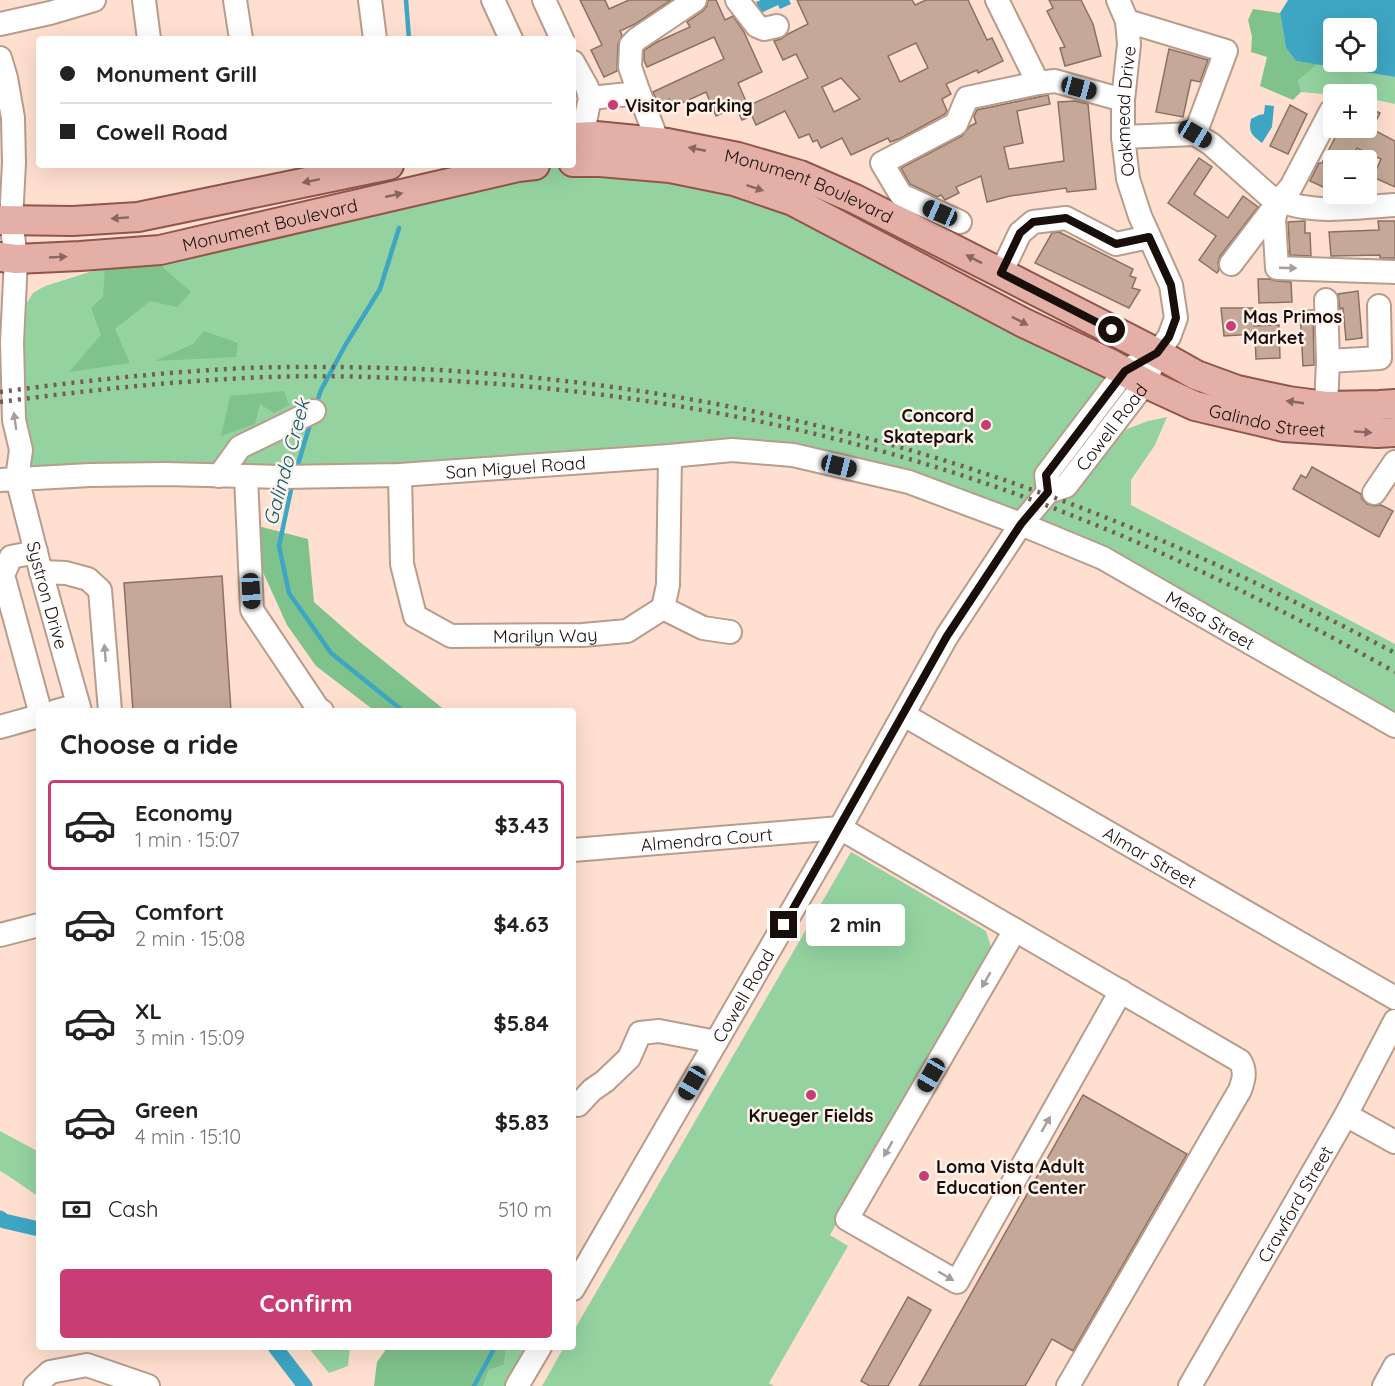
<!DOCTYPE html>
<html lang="en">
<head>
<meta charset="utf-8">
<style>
	:root { --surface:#fff; --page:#f2f2f2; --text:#222; --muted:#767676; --line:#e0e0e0; --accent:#c83d73 }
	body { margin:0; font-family:Quicksand,sans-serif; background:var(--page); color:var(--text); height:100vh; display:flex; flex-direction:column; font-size:22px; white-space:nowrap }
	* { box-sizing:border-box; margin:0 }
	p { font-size:20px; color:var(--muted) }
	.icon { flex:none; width:33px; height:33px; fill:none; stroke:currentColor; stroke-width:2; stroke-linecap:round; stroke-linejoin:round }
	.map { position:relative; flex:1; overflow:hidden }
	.drawer { position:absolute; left:36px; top:708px; width:540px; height:642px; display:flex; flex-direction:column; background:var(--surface); border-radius:6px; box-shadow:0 6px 24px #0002 }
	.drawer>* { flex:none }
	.hud { position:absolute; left:36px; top:36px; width:540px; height:132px; border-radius:6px; box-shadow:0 6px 24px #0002; display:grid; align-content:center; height:132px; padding:0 24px; background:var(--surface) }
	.tools { position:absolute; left:1323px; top:18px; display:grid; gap:12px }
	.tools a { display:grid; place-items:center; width:54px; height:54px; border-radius:6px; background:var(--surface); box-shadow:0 6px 24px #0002; font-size:30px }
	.end { position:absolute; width:27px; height:27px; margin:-14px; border:8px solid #190f0a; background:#fff; box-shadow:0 0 0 3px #fff }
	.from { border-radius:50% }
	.bubble { position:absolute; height:42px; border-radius:6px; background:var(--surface); box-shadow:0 6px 24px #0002; font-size:20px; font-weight:700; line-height:42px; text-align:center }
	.car { position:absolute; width:18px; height:36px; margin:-18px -9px; border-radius:8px; box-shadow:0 0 4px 2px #0007; background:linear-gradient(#222 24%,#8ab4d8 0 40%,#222 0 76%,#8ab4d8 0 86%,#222 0) }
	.hud b { display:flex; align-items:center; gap:21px; height:57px; font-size:22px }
	.hud b+b { border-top:2px solid var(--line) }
	.hud i { width:15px; height:15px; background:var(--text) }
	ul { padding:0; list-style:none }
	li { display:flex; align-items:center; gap:18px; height:90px; margin:0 12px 9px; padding:0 12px; border:3px solid transparent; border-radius:6px }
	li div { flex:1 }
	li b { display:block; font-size:22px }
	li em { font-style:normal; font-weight:700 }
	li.current { border-color:var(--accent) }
	li>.icon { width:54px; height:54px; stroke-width:1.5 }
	h2 { padding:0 24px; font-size:27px; line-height:72px }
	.pay { display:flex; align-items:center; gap:15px; height:66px; padding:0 24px; font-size:22px }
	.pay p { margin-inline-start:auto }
	.primary-button { display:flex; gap:12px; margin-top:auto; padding:12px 24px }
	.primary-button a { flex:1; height:69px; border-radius:6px; background:var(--accent); color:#fff; font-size:24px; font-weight:700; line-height:69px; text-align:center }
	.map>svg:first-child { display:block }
	.green { fill:#94d3a0 }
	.forest { fill:#7fc28c }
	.water { fill:#3ea6c3; fill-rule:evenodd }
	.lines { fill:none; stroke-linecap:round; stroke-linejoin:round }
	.stream { stroke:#3ea6c3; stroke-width:4.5 }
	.canal { stroke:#3ea6c3; stroke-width:15 }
	.building { fill:#c5a898; stroke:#8c7162; stroke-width:1.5; fill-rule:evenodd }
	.minor-casing { stroke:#b89c8c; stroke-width:26 }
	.major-casing { stroke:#91554a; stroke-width:32 }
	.minor { stroke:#fff; stroke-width:22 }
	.major { stroke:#e3afa7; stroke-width:28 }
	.rail { stroke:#715f56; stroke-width:4.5; stroke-dasharray:3 6; stroke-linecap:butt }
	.oneway { fill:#886760 }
	.oneway2 { fill:#a39f9d }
	.route { stroke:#190f0a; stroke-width:8 }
	.poi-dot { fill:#c83d73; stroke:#fef2eb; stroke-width:2 }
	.labels { text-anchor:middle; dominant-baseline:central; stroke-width:5; stroke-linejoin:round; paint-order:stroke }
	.poi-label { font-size:18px; font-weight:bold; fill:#190f0a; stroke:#fef2eb; text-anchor:start }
	.street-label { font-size:18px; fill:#190f0a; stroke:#fef2eb }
	.water-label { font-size:20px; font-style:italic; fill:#085e73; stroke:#fef2eb }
</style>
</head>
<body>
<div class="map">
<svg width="1395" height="1386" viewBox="0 0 1395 1386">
	<rect width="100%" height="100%" fill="#ffe0d0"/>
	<g class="green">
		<path d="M1318 64 1395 77V104L1367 98 1366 94 1333 95 1301 92 1297 80Z"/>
		<path d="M535 165H573L734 181 1125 371 1048 492 1104 451 1127 429 1148 421 1167 417 1155 445 1131 480V505L1395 644V726L1103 558 793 455 670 456 17 478 20 314 33 293 45 286 160 250Z"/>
		<path d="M851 852 986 931 993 953 830 1235 848 1246 769 1383 774 1386H542L564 1347H573V1332Z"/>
		<path d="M0 1131 39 1152V1197L13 1179 0 1171Z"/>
		<path d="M308 1347H350L348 1366 329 1373Z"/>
		<path d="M506 1347H540L517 1386H483L489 1370 504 1365Z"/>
	</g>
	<g class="forest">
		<path d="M1253 9 1280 13 1286 48 1296 61 1318 64 1298 80 1301 92 1293 100 1260 86 1267 57 1251 52 1252 37 1248 20Z"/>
		<path d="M159 264 191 292 177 307 150 301 115 329 130 363 69 372 101 335 91 308 103 297 105 267Z"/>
		<path d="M204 331 238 343 236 357 155 361 193 344Z"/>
		<path d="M284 391 289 405 274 413 260 404 255 424 221 436 230 396Z"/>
		<path d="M258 526 308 539 314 602 355 638 446 711H375L316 666 287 625 262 570Z"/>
		<path d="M424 1347H485V1349L506 1347 504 1365 489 1370 483 1386H374L377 1362 387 1348 423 1349Z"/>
	</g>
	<g class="water">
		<path d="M761 0H789L791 4 780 9 778 5 761 13 756 2Z"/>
		<path d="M1288 0H1395V77L1296 61 1286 48 1280 13ZM1334 28H1366V62H1334Z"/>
		<path d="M1265 105 1274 106 1272 127 1262 143C1252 135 1248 133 1251 119L1259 115 1264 114Z"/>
	</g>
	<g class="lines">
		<g class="stream">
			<path d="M406 0 409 39"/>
			<path d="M316 405 321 390 346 344 380 289 399 228"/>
			<path d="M296 471 311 421"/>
			<path d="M292 485 279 546 289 593 331 653 403 711"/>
			<path d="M474 1386 495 1347"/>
		</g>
		<g class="canal">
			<path d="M0 1218 4 1221 39 1229"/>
			<path d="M275 1347 305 1386"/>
		</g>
	</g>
	<g class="building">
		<path d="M580 0H605L609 9 629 0H671L635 24 620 31 622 35 618 44 617 71 604 77 591 50 602 45Z"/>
		<path d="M708 0H716L725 20 733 16 744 32 762 72 738 83 748 106 808 78 796 54 783 60 774 41 781 39 788 34 808 24 797 0H912L915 5 926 0H968L987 40 992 38 1003 61 978 73 977 70 946 84 951 94 942 99 947 111 945 114 901 138 890 142 888 138 851 155 842 138 821 148 817 140 813 142 809 134 799 138 785 111 756 125 752 116 742 120 736 107 716 116 706 92 673 107 669 99 658 104 653 92 724 59 714 37 647 67 644 60V51L646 49 657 42 690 27 687 22 703 11 707 6ZM916 43 928 68 900 82 888 56ZM841 78 860 99 834 112 822 87Z"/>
		<path d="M1049 0H1081L1093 24 1101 56 1065 66 1060 48 1065 47 1047 11 1053 8Z"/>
		<path d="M1169 49 1208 60 1200 82 1191 80 1183 117 1156 112Z"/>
		<path d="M1048 95 1050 104 1017 111 1023 143 1004 147 1009 169 1064 161 1058 102 1075 101 1088 104 1096 189 1067 192 1066 188 1010 196 987 202 981 176 956 187 959 193 945 200 941 195 937 197 910 184 901 168 962 136 970 126 976 123 974 116 977 110Z"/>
		<path d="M1290 105 1307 114 1288 154 1270 146Z"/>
		<path d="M1366 106 1380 113 1372 129 1395 141V187L1373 177 1381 159 1357 148 1351 160H1334V192L1310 181 1319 163H1322L1340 128H1366Z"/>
		<path d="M1199 158 1212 167 1194 194 1228 218 1243 196 1258 207 1220 256 1218 262 1219 270 1217 273 1199 260 1216 236 1168 203Z"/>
		<path d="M1305 221V233H1310L1311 256 1290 255 1288 222Z"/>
		<path d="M1378 221H1395V258H1380V255L1331 256 1329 232 1379 230Z"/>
		<path d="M1059 232 1133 269 1130 276 1136 278 1132 288 1140 290 1129 308 1035 263 1052 233Z"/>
		<path d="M1258 279H1269L1277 281 1291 282 1292 302 1259 303Z"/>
		<path d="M1358 291 1362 338 1346 340 1343 308 1340 309 1338 294Z"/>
		<path d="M1221 308H1253L1254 326 1279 325 1280 358 1256 359 1255 334 1224 336Z"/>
		<path d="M1313 310 1314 365 1303 366 1300 311Z"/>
		<path d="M1312 467 1361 494 1362 499 1367 504 1374 506 1381 505 1393 511 1379 537 1293 489 1301 475 1306 478Z"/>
		<path d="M222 576 231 711H133L124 583Z"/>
		<path d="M1083 1095 1187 1154 1073 1351 1052 1339 1025 1386H919Z"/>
		<path d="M908 1297 931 1310 888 1386H870L861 1381Z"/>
	</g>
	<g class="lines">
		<g class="minor-casing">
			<g id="minor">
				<path d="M144 0 149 39"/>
				<path d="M235 0 241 39"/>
				<path d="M370 0 375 39"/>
				<path d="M493 0 511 39"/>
				<path d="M544 0 562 39"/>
				<path d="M737 0 757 26 764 29 777 26"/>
				<path d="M997 0 1038 83"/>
				<path d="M1127 21 1226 51 1195 134"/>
				<path d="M0 24 50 13 94 0"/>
				<path id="s1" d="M0 58 6 78 13 118 14 163 11 220 16 259 12 342 14 420 21 450 17 478 41 572 80 711"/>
				<path d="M573 62 587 87 590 98 582 136"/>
				<path d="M590 98 639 93"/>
				<path d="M1123 137 1195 134 1211 144 1268 195C1307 217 1352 207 1395 205"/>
				<path d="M658 142 639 93 630 67 631 45 637 39 695 0"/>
				<path d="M1279 201 1274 219 1277 268 1395 272"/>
				<path d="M960 222 901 195 882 163 956 124 967 98 1038 83 1055 81 1123 100"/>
				<path d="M1231 264 1279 201 1291 187 1331 111"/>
				<path d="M1001 273 1020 233 1033 222 1066 218 1116 244 1149 237"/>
				<path d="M1328 361 1380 358 1379 306"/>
				<path d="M1326 406 1328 361 1326 300"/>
				<path id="s2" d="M400 475 402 564 415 616 451 636 583 635 627 631 663 608 668 585 670 456"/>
				<path d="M219 476 240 447 314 411"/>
				<path d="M246 477 252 610 319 710 322 711"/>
				<path id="s3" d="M0 480 90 475 165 474 282 477 400 475 670 456 732 450 793 455 909 482 1021 524 1103 558 1395 726"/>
				<path d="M1048 492 1046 475 1125 371 1139 363"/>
				<path d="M1374 493 1395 462"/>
				<path d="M36 552 11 557 3 575 40 711"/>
				<path d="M41 572 66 573 88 579 100 590 110 711"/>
				<path d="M663 608 703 628 730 632"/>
				<path d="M56 711 78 705"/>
				<path id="s4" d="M904 715 1395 998"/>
				<path d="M0 727 39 716"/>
				<path id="s5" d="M573 850 840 828 1240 1061C1246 1071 1244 1079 1240 1090L1068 1386"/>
				<path d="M1015 930 847 1219 957 1282 1121 991"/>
				<path d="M0 935 39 925"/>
				<path d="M578 1105 592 1090 605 1081 629 1058 640 1033 659 1031 716 1042"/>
				<path d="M1346 1115 1395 1142"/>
				<path id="s6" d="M573 1289 840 828 947 636 1021 524 1048 492 1066 486 1145 383 1157 353 1169 337 1176 318 1171 285 1140 216 1128 179 1123 137V100L1129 44 1127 21 1118 0"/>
				<path d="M35 1386 50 1372 87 1365 148 1386"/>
				<path d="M517 1386 540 1347"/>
				<path id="s7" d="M1190 1386 1346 1115 1395 1021"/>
				<path d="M1384 1386 1395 1366"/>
			</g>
		</g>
		<g class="major-casing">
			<g id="major">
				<path id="s8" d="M573 137 596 136 667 143 738 157 800 175 855 199 1001 273 1157 353 1196 375 1237 390 1288 401 1326 406 1379 405 1395 404"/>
				<path id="s9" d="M573 162H600L670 168 734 181 793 201 1024 323 1111 364 1145 383 1195 406 1284 427 1377 433 1395 432"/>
				<path d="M0 220 73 221 138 217 389 165"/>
				<path id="s10" d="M0 257 16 259 80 256 160 250 518 167 535 165"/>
			</g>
		</g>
		<use href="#minor" class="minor"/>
		<use href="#major" class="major"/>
		<g class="rail">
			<path d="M0 392C81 381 164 372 246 368 304 366 362 367 420 369 621 379 820 416 1010 482 1142 527 1272 588 1395 653"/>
			<path d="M0 402C82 391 164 382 246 378 302 375 358 376 414 379 641 388 870 433 1081 519 1189 562 1293 615 1395 672"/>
		</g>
	</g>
	<defs><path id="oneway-solid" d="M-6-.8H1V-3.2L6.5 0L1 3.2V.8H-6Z" transform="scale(1.5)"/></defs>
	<g class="oneway">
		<use href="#oneway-solid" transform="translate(697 149) rotate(-169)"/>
		<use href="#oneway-solid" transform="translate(311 181) rotate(168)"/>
		<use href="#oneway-solid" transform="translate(755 188) rotate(18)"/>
		<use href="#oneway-solid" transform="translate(394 195) rotate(-13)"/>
		<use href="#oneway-solid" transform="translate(120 218) rotate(176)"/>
		<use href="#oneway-solid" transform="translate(58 257) rotate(-3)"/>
		<use href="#oneway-solid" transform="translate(974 259) rotate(-153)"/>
		<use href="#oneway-solid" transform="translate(1020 321) rotate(27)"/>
		<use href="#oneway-solid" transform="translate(1295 402) rotate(-172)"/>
		<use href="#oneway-solid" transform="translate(1363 432) rotate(4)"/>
	</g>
	<g class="oneway2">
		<use href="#oneway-solid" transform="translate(1288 268) rotate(2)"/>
		<use href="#oneway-solid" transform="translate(15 421) rotate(-98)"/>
		<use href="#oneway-solid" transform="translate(105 653) rotate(-95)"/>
		<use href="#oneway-solid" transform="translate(986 980) rotate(120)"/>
		<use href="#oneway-solid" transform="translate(1046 1124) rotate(-60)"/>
		<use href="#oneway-solid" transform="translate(888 1149) rotate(120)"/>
		<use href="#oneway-solid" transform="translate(946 1276) rotate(30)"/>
	</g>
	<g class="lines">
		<path class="route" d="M784 925 947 636 1021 524 1048 492 1046 475 1125 371 1157 353 1169 337 1176 318 1171 285 1149 237 1116 244 1066 218 1033 222 1020 233 1001 273 1112 330"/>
	</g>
	<g class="poi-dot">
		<circle cx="613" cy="105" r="6"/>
		<circle cx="1231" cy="326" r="6"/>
		<circle cx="986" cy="425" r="6"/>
		<circle cx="811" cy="1095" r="6"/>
		<circle cx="924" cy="1176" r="6"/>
	</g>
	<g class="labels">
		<g class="poi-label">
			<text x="625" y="105">Visitor parking</text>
			<text x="1243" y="316">Mas Primos<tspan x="1243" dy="21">Market</tspan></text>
			<text x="974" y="415" text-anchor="end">Concord<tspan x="974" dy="21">Skatepark</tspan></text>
			<text x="811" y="1115" text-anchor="middle">Krueger Fields</text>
			<text x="936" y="1166">Loma Vista Adult<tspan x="936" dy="21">Education Center</tspan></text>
		</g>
		<g class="street-label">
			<text stroke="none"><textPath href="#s6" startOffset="1366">Oakmead Drive</textPath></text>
			<text stroke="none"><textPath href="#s8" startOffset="243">Monument Boulevard</textPath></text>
			<text stroke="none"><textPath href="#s10" startOffset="273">Monument Boulevard</textPath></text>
			<text stroke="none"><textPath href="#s9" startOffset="750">Galindo Street</textPath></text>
			<text stroke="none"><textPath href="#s6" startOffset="1022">Cowell Road</textPath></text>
			<text stroke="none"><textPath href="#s3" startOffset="516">San Miguel Road</textPath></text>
			<text stroke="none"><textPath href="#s1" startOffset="544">Systron Drive</textPath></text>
			<text stroke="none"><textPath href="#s3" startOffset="1246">Mesa Street</textPath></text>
			<text stroke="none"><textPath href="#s2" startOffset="278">Marilyn Way</textPath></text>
			<text stroke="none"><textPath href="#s5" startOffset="134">Almendra Court</textPath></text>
			<text stroke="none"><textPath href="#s4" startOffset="284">Almar Street</textPath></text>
			<text stroke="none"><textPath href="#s6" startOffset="339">Cowell Road</textPath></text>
			<text stroke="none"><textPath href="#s7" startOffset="210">Crawford Street</textPath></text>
		</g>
		<g class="water-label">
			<text transform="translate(286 462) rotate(-75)">Galindo Creek</text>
		</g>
	</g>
</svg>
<div class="tools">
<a><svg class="icon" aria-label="locate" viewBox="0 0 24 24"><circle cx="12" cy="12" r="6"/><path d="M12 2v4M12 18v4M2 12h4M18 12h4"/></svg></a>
<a>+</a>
<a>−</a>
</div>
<i class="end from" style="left:1112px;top:330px"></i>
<i class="end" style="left:784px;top:925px"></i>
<div class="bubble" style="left:806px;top:904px;width:99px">2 min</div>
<i class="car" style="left:1079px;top:88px;rotate:105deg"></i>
<i class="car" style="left:1195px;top:134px;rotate:121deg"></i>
<i class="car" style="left:940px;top:213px;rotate:294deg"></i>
<i class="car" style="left:839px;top:466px;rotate:104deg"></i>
<i class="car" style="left:251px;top:591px;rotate:177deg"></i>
<i class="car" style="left:931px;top:1075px;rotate:210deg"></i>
<i class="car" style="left:692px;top:1083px;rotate:210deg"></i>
<div class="hud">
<b><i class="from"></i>Monument Grill</b>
<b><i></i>Cowell Road</b>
</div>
<section class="drawer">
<h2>Choose a ride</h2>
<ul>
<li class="current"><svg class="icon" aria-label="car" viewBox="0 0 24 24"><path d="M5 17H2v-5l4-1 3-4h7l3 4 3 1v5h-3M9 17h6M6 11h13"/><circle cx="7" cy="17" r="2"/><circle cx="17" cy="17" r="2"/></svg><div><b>Economy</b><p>1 min · 15:07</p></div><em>$3.43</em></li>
<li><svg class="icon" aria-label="car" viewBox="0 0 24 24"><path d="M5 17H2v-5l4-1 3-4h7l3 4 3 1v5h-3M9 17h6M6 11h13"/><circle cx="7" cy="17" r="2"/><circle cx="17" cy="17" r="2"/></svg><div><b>Comfort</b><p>2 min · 15:08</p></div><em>$4.63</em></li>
<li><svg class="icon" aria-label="car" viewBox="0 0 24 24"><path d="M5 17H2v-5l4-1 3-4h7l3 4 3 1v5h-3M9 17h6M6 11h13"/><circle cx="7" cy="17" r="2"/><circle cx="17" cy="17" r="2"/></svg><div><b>XL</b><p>3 min · 15:09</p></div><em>$5.84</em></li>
<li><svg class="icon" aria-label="car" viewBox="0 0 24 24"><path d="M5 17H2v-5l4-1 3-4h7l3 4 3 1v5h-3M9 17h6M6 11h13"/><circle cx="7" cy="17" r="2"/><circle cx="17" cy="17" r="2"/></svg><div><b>Green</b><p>4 min · 15:10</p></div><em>$5.83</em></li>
</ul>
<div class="pay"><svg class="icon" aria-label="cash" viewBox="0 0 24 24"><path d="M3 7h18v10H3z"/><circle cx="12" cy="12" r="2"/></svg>Cash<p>510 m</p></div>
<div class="primary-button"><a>Confirm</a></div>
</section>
</div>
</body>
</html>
